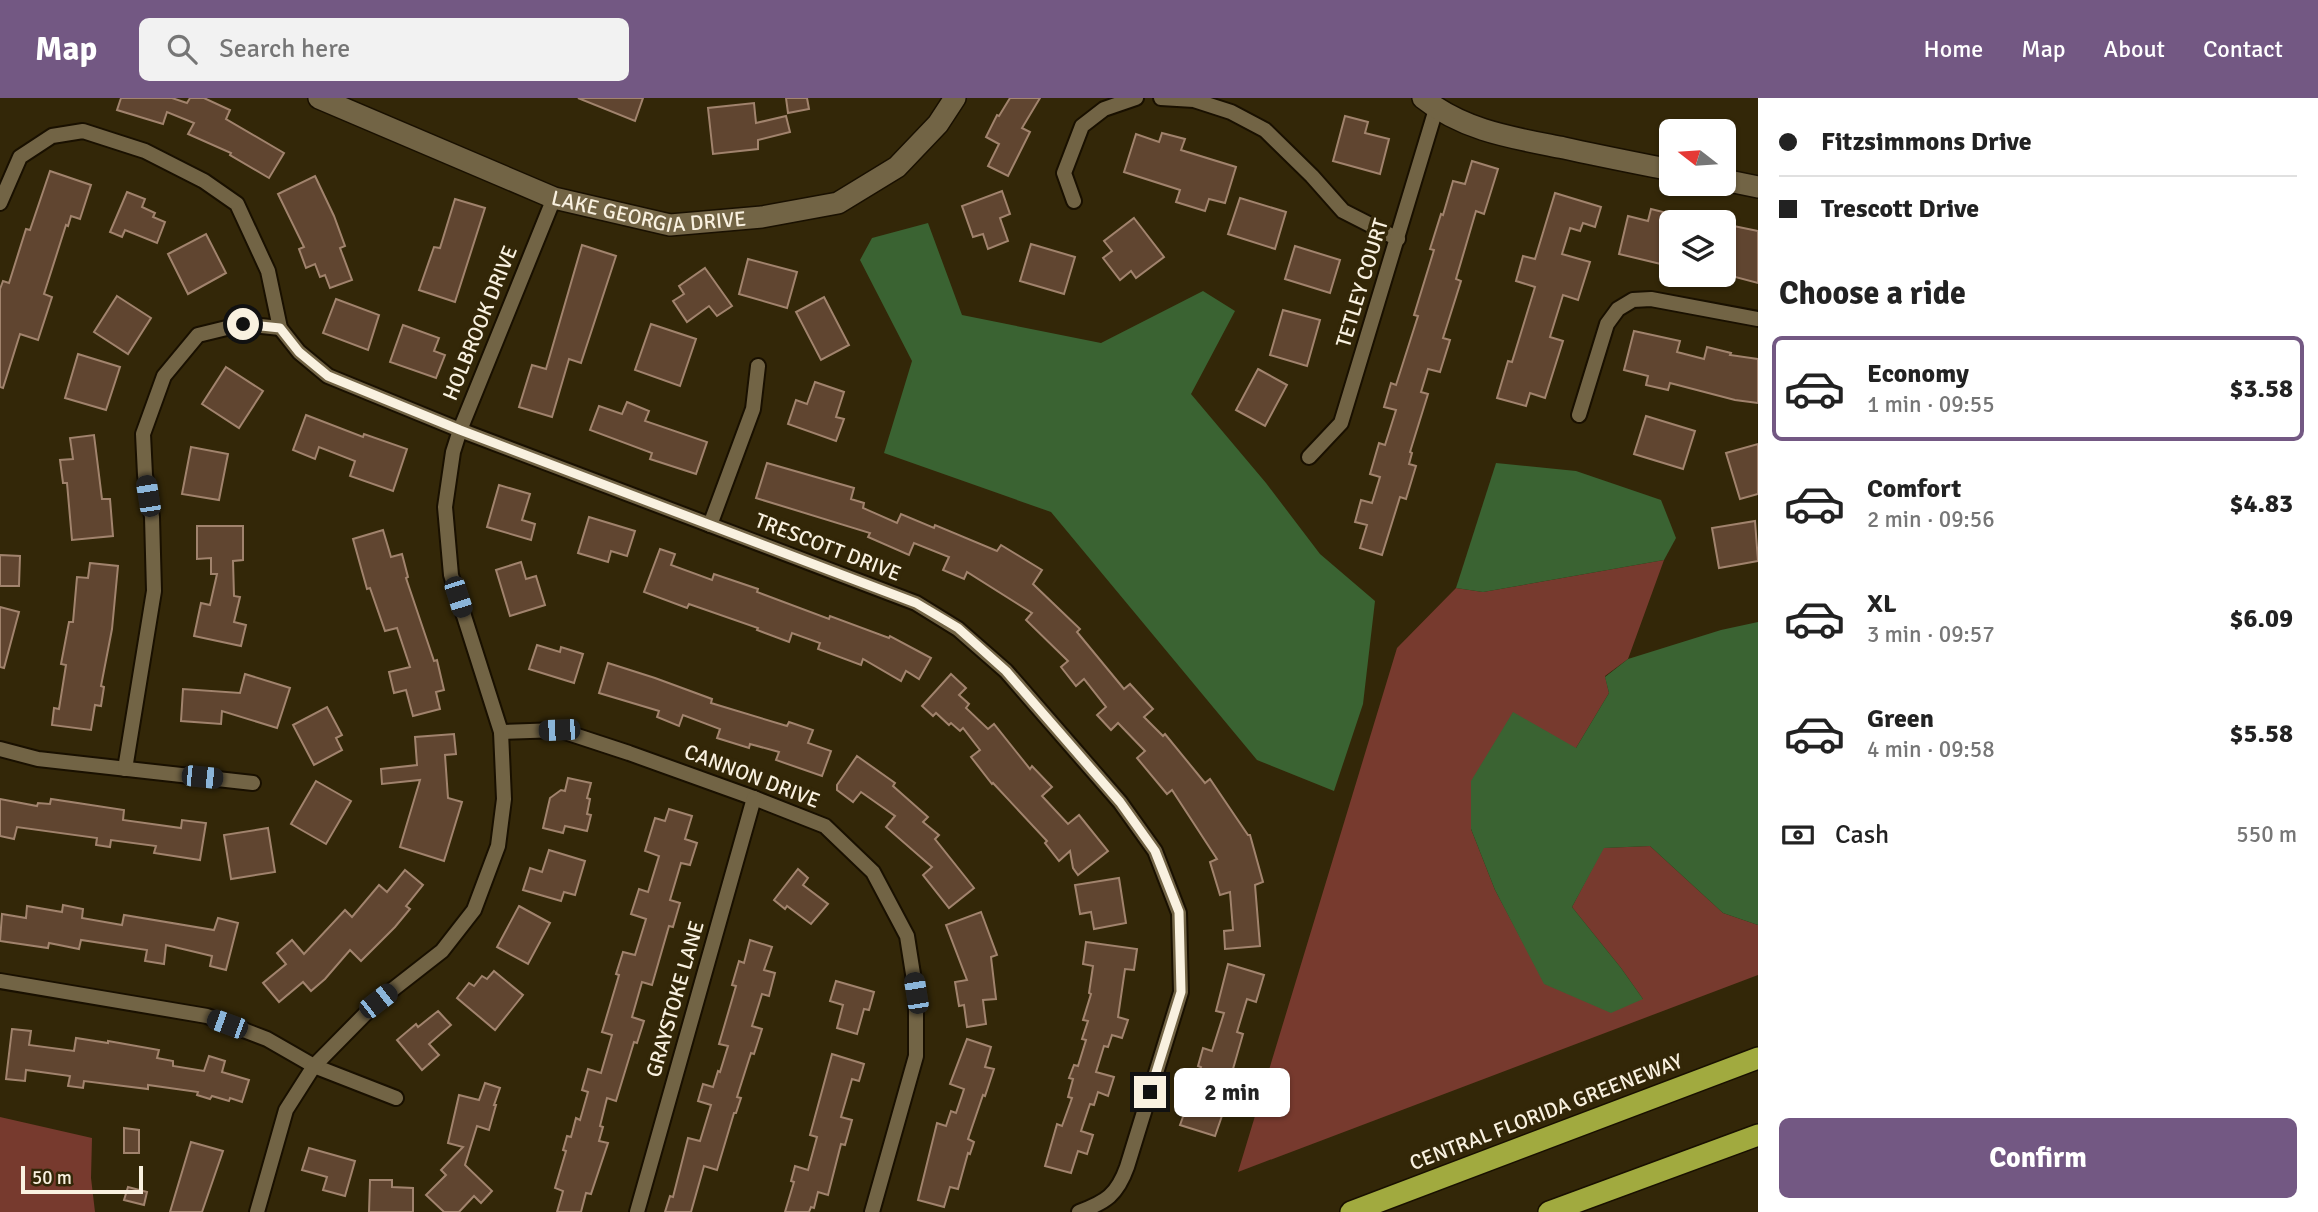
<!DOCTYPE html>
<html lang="en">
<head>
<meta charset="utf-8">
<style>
	:root { --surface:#fff; --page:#f2f2f2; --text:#222; --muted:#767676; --line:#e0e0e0; --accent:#735883 }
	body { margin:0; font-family:Signika,sans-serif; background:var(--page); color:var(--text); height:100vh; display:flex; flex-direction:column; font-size:26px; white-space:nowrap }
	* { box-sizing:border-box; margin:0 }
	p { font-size:23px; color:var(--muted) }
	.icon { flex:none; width:38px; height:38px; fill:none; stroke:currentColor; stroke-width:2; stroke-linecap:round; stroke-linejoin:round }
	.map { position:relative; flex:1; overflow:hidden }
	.drawer { display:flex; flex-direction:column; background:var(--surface); width:560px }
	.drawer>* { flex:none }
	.hud { display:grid; align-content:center; height:154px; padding:0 21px; background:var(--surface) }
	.needle { width:46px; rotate:287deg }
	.tools { position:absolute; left:1659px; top:21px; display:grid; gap:14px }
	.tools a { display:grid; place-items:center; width:77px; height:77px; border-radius:10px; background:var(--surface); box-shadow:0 2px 5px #0004; font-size:35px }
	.scale { position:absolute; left:21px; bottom:18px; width:122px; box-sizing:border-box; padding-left:7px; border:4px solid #f9f1e0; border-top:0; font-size:19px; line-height:24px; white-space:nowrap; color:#f9f1e0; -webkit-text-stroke:5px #332708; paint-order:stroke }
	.end { position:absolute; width:32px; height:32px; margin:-16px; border:9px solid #f9f1e0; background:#111; box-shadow:0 0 0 4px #111 }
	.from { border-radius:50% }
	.bubble { position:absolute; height:49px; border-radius:10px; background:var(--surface); box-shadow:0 2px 5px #0004; font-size:23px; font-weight:700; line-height:49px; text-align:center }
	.car { position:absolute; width:21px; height:42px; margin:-21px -10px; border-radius:9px; box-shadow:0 0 5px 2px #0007; background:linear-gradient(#222 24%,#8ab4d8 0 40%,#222 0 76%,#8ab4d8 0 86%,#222 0) }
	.hud b { display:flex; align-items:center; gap:24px; height:66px; font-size:26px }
	.hud b+b { border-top:2px solid var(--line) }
	.hud i { width:18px; height:18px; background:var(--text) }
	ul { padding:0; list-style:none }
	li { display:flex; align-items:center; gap:21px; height:105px; margin:0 14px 10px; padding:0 7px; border:4px solid transparent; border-radius:10px }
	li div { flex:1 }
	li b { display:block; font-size:26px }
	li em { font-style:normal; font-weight:700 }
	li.active { border-color:var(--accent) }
	li>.icon { width:63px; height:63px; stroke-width:1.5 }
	h2 { padding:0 21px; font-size:32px; line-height:84px }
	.pay { display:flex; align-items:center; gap:18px; height:77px; padding:0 21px; font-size:26px }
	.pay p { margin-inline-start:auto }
	.primary-button { display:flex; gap:14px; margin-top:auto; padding:14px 21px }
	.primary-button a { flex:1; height:80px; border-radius:10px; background:var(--accent); color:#fff; font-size:28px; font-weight:700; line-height:80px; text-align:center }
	header { display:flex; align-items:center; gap:42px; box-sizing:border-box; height:98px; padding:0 35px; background:var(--accent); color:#fff }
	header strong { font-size:33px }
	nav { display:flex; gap:38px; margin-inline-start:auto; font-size:24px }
	.search { width:490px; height:63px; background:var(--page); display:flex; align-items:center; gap:18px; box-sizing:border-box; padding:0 24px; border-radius:10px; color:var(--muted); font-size:26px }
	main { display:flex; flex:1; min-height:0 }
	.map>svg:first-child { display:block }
	.forest { fill:#773a2e }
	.water { fill:#3a6332 }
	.building { fill:#604530; stroke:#a1836d; stroke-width:2 }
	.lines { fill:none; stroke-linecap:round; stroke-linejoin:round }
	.street-casing { stroke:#191000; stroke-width:18 }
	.secondary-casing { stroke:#191000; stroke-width:24 }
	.highway-casing { stroke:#191000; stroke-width:24 }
	.street { stroke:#726445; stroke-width:14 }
	.secondary { stroke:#726445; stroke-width:21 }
	.highway { stroke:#a1aa3f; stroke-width:21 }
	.route { stroke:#f9f1e0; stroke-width:9 }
	.labels { text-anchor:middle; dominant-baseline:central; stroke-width:7; stroke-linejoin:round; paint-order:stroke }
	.street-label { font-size:21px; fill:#f9f1e0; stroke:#332708 }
</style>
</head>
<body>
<header>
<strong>Map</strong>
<div class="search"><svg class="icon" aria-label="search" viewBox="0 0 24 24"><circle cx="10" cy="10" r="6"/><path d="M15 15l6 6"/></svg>Search here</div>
<nav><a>Home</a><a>Map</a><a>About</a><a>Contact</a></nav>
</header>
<main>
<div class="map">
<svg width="1758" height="1114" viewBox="0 0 1758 1114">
	<rect width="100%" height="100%" fill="#332708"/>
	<g class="forest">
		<path d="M1664 462 1628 561 1605 578 1609 595 1576 650 1471 731 1495 792 1545 886 1643 901 1621 870 1572 809 1603 750 1650 748 1723 815 1758 827V877L1238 1074 1397 550 1456 490 1483 494Z"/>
		<path d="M0 1019 92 1040 91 1080 95 1114H0Z"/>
	</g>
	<g class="water">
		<path d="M928 125 962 217 1101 245 1203 193 1235 213 1191 296 1266 385 1320 456 1375 503 1363 606 1334 693 1257 662 1051 414 884 355 912 263 860 162 872 140Z"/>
		<path d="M1496 365 1576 373 1661 402 1676 440 1664 462 1483 494 1456 490Z"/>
		<path d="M1758 524V827L1723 815 1650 748 1604 750 1572 809 1621 870 1643 901 1611 915 1544 886 1495 792 1471 731V683L1513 614 1576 650 1609 595 1605 579 1628 561 1721 532Z"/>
	</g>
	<g class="building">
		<path d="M121 0H172L187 5 190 0H204L230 12 226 21 284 55 269 80 230 57 231 55 188 36 194 25 167 14 163 26 117 12Z"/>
		<path d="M578 0H643L635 23Z"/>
		<path d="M786 0H807L809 11 788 15Z"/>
		<path d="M1010 0H1040L1022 30 1030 34 1008 78 988 68 999 46 986 39 997 17 999 18Z"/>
		<path d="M754 5 756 25 786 18 790 34 758 42V51L713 56 708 10Z"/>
		<path d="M1345 18 1368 24 1365 35 1389 41 1380 76 1333 63Z"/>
		<path d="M1162 35 1185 41 1181 52 1236 69 1225 105 1209 101 1205 113 1176 104 1180 92 1124 74 1136 36 1159 44Z"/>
		<path d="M1472 63 1498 71 1484 116 1476 113 1456 181 1461 183 1443 240 1450 242 1440 274 1428 271 1421 294 1428 296 1410 354 1412 355 1409 366 1416 368 1406 401 1400 399 1382 457 1360 450 1367 427 1355 424 1361 402 1372 405 1380 379 1370 376 1379 345 1385 347 1396 312 1384 309 1391 285 1396 287 1418 218 1414 217 1434 152 1430 151 1441 116 1443 117 1453 83 1465 86Z"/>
		<path d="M50 73 91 87 80 121 71 118 68 128 66 127 44 196 52 199 38 242 20 236 3 290 0 289V191L3 183 9 185 26 131 30 132Z"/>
		<path d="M315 78 334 118 345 148 340 150 352 182 330 190 325 177 320 179 315 166 306 170 299 151 304 149 278 96Z"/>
		<path d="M1002 93 1010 116 1000 120 1008 143 988 151 983 136 973 139 962 108Z"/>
		<path d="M127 94 145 101 142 109 155 115 153 119 165 124 157 145 125 132 122 139 110 134Z"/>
		<path d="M1555 95 1601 109 1595 129 1583 125 1580 133 1570 130 1562 156 1590 164 1578 202 1563 197 1550 239 1563 243 1545 300 1530 295 1526 308 1497 300 1508 263 1512 264 1535 189 1516 183 1523 158 1535 161Z"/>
		<path d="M1240 100 1286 114 1275 151 1228 136Z"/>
		<path d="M455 101 485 110 455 204 419 192 434 149 440 150Z"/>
		<path d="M1651 111 1671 116V140L1665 167 1619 156 1628 118 1648 123Z"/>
		<path d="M1134 120 1164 159 1136 180 1131 173 1120 182 1103 160 1112 153 1104 143Z"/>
		<path d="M1724 126 1758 133V185L1724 176Z"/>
		<path d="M206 136 226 175 188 196 168 156Z"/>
		<path d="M1031 146 1075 159 1064 196 1020 183Z"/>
		<path d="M582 147 616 158 581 265 569 261 552 319 519 309 532 267 546 271Z"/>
		<path d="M1295 148 1340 162 1330 195 1285 181Z"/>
		<path d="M748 161 797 174 787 210 739 196Z"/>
		<path d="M705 170 732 208 717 218 709 208 687 224 673 203 684 196 679 188Z"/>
		<path d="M117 198 151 220 128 256 94 234Z"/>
		<path d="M824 199 849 247 821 262 796 214Z"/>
		<path d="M336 201 379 217 368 252 323 235Z"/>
		<path d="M1283 212 1320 222 1307 268 1270 257Z"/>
		<path d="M651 226 696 241 680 288 635 272Z"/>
		<path d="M403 227 439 240 434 253 445 257 436 280 390 264Z"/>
		<path d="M1634 233 1680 243 1677 254 1704 261 1707 249 1731 255 1730 257 1758 261V305L1735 302 1670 285 1668 292 1646 287 1648 278 1624 272Z"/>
		<path d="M78 256 120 269 106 312 65 300Z"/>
		<path d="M226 269 263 293 239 330 202 306Z"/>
		<path d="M1258 271 1287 287 1265 328 1236 312Z"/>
		<path d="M815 284 844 294 836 319 844 321 836 343 788 326 796 302 807 306Z"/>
		<path d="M627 304 649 313 645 323 707 344 696 376 650 361 652 355 590 332 599 308 622 316Z"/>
		<path d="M306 317 363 339 364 336 407 351 393 393 350 378 355 363 319 349 315 361 293 352Z"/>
		<path d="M1646 318 1695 333 1683 371 1634 356Z"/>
		<path d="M94 337 102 401H110L113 438 72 442 67 385H63L60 362 73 361 70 340Z"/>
		<path d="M1758 346V396L1740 401 1726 355Z"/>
		<path d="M191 349 228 356 219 402 182 396Z"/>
		<path d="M767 365 854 390 851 401 864 405 863 410 897 425 901 416 934 430 935 427 997 453 1001 447 1042 472 1033 486 1080 531 1077 534 1124 591 1130 586 1153 611 1144 619 1163 638 1165 636 1205 685 1210 681 1248 737H1250L1263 784 1255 787 1260 848 1225 851 1224 833 1233 832 1230 794 1220 797 1210 764 1217 761 1172 692 1167 696 1137 660 1145 653 1118 625 1111 632 1097 617 1106 609 1084 581 1076 588 1061 569 1068 563 1026 522 1032 515 967 474 964 481 943 472 949 459 914 445 909 457 868 439 870 435 756 400Z"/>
		<path d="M499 387 530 396 522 422 535 426 531 442 487 429Z"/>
		<path d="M589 419 635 433 627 458 611 453 608 464 578 455Z"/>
		<path d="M1755 423 1758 463 1719 470 1712 430Z"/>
		<path d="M197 428H243V462L233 463 234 498 240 499 234 524 246 527 241 548 194 538 201 505 210 507 217 476H211V460L197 461Z"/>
		<path d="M383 432 391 459 402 456 408 479 406 480 434 563 437 562 444 592 436 594 440 611 413 618 406 592 394 595 389 574 410 569 397 530 385 533 370 490 367 491 353 441Z"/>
		<path d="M660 451 675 456 671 467 712 482 714 476 758 491 757 494 829 521 830 518 889 540 890 538 931 560 919 581 906 573 901 583 863 561 861 567 818 551 820 545 792 535 789 544 757 532 758 530 689 506 687 510 644 494Z"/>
		<path d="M0 457 20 458 19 488H0Z"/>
		<path d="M521 464 526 481 536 478 545 507 510 518 496 472Z"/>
		<path d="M90 465 118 468 112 531 101 588 104 589 101 608 95 607 91 632 52 627 54 610 59 611 66 567 61 566 69 524H73L77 479 88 480Z"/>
		<path d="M0 509 19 514 4 570 0 569Z"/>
		<path d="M537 547 560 554 561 549 583 556 574 585 529 571Z"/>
		<path d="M608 565 655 580 712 601 711 605 787 628 789 624 813 632 808 645 831 653 822 678 776 662 779 654 750 646 749 650 717 640 720 631 683 617 679 628 657 619 659 613 599 595Z"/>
		<path d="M245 576 290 590 277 630 222 613 221 626 181 623 183 591 240 595Z"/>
		<path d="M951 576 966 590 959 597 969 606 966 610 988 631 994 626 1030 671 1032 668 1052 689 1042 698 1068 726 1079 717 1108 753 1078 777 1073 770 1070 753 1059 763 1045 745 1047 743 993 685 992 686 971 659 980 652 963 630 960 633 951 625 949 627 936 615 933 618 922 608Z"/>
		<path d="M327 609 342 637 336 640 342 652 314 667 293 627Z"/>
		<path d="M454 636 456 656 445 657 448 700 462 704 444 763 400 749 420 682 382 686 381 671 417 667 415 639Z"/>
		<path d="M857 658 895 685 893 688 928 719 923 724 939 737 935 741 974 790 949 810 923 777 932 769 886 729 895 718 861 694 853 704 837 692V687Z"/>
		<path d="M568 680 591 685 587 700 590 701 587 716 591 717 587 733 565 728 563 735 543 730 550 700 561 692 565 693Z"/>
		<path d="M316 683 351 703 326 746 291 726Z"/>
		<path d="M0 701 37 708 38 705 50 706 51 701 124 712 123 722 181 730 182 722 206 725 200 762 154 755 156 748 111 742 110 749 96 747 97 740 17 729 14 741 0 738Z"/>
		<path d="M669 711 692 718 685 741 697 745 690 767 681 765 670 802 680 805 673 829 669 828 652 887 642 884 632 919 644 923 637 945 634 944 616 1003 607 1000 600 1028 603 1029 599 1043 608 1045 591 1096 586 1095 581 1114H557L563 1093 555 1090 566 1053 563 1052 567 1038 571 1039 576 1020 580 1022 588 994 582 992 588 971 601 975 612 937 602 934 619 877 616 876 623 854 635 857 646 821 631 816 639 791 648 794 659 758 645 753 655 720 665 723Z"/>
		<path d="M268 730 275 774 231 781 224 737Z"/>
		<path d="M549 752 585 763 575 797 564 794 561 803 523 792 530 770 542 774Z"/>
		<path d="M798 771 808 780 803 787 828 806 811 826 787 808 785 811 774 802Z"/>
		<path d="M405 772 423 787 406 808 410 811 395 829 361 863 350 852 325 881 311 893 303 884 279 904 263 885 286 866 277 855 292 842 304 856 345 812 352 819 379 787 387 794Z"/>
		<path d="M1119 780 1126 825 1094 831 1091 814 1080 816 1075 787Z"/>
		<path d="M63 807 83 811 82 820 122 827 124 817 214 832 218 820 238 825 226 872 210 868 212 858 166 847 164 866 145 863 147 852 81 842 79 851 49 845 48 850 0 843 2 816 26 820 27 808 62 814Z"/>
		<path d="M519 808 550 825 528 866 497 849Z"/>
		<path d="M981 814 997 857 991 859 996 901 983 902 986 926 967 929 964 907 959 908 955 884 967 882 946 827Z"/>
		<path d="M750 842 772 849 764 872 775 875 769 898 762 896 752 928 762 931 754 956 751 955 737 999 741 1000 736 1015H734L717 1072 704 1068 691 1114H665L670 1098 673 1099 688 1040 700 1043 711 1007 698 1003 703 986 713 989 718 973 720 974 728 948 719 946 736 888 732 887 739 863 744 865Z"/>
		<path d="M1086 844 1137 851 1134 872 1125 871 1118 919 1128 922 1122 940 1112 937 1108 949 1104 948 1096 974 1114 979 1108 998 1098 994 1094 1007 1090 1006 1081 1033 1093 1037 1087 1056 1078 1053 1071 1075 1045 1068 1057 1026 1062 1028 1072 1000 1068 999 1073 981 1069 980 1074 967 1078 968 1086 942 1082 941 1088 923 1083 922 1091 896 1089 895 1093 868 1083 866Z"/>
		<path d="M1228 866 1264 877 1256 904 1247 901 1237 934 1243 936 1231 978 1225 976 1215 1009 1224 1012 1215 1038 1180 1027 1201 969 1198 968 1203 950 1212 953 1224 915 1216 913Z"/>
		<path d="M494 873 523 897 495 932 457 900 469 885 474 888 482 878 487 881Z"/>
		<path d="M836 883 874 894 869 912 864 911 857 936 837 930 843 907 830 903Z"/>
		<path d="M438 913 451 927 429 946 439 957 422 972 397 942 416 926 418 929Z"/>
		<path d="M12 931 31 933 29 947 74 953 76 940 108 945V943L159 952 157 960 173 963V968L204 973 209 958 225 963 222 974 249 982 242 1004 230 1000 229 1003 212 998 210 1001 197 997 198 994 148 987V991L84 983 83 990 68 988 70 978 26 972 25 983 6 981Z"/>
		<path d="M967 941 991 949 985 969 994 971 985 998 983 997 968 1041 974 1044 970 1056 968 1055 958 1091 950 1089 944 1109 918 1102 937 1025 946 1028 951 1013 956 1015 964 991 950 986Z"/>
		<path d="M832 956 864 966 859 983 852 981 841 1019 852 1022 845 1047 841 1046 828 1097 818 1094 814 1110 811 1109 809 1114H785L794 1084 791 1083 795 1068 808 1072 817 1039 810 1037Z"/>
		<path d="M485 985 500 990 494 1007H496L489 1032 477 1028 465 1067 492 1093 481 1105 474 1098 459 1114H444L426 1097 446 1077 441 1072 463 1049 448 1045 459 997 479 1002Z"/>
		<path d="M124 1030 139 1032V1055H124Z"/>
		<path d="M191 1044 223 1053 202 1114H170Z"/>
		<path d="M309 1050 355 1063 345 1098 323 1092 327 1079 302 1072Z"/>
		<path d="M370 1082H392V1089L413 1090V1114H369Z"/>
		<path d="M128 1089 147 1094 144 1107 124 1102Z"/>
	</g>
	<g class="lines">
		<g class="street-casing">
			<g id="street">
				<path d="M1161 0 1194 2 1231 14 1265 32 1312 78 1343 113 1398 141"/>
				<path d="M1074 103 1064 75 1082 28 1104 11 1136 0"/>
				<path d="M0 105 20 59 52 38 83 33 145 53 204 83 237 106 268 173 280 230 299 254 328 278 460 332 916 505 958 531 1006 573 1120 704 1155 753 1179 815 1181 894 1127 1069C1117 1097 1106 1104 1079 1114"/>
				<path d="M1579 317 1607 226 1618 211 1633 202 1651 201 1758 221"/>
				<path d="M1309 359 1341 325 1436 11"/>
				<path d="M710 427 753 311 758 268"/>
				<path d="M501 634 559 632 629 655 754 700 825 728 873 774 907 838 916 895V958L872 1114"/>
				<path d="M0 651 38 661 253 685"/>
				<path d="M125 671 154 493 152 419 145 377 143 336 164 278 198 237 243 226 280 230"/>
				<path d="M0 883 207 918 267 941 314 968 396 1000"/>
				<path d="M257 1114 286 1012 314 968 378 903 442 853 474 812 498 748 504 701 501 634 451 477 445 409 453 354 460 332 554 100"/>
				<path d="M637 1114 754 700"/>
			</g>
		</g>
		<g class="secondary-casing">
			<g id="secondary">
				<path id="s1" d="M319 0 554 100 670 127 762 119 838 105 897 69 938 26 955 0"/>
				<path d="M1423 0C1464 33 1514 40 1564 50 1600 58 1636 65 1671 72"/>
				<path d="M1724 82 1758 89"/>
			</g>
		</g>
		<g class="highway-casing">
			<g id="highway">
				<path d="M1351 1114 1758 960"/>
				<path d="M1549 1114 1758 1037"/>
			</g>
		</g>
		<use href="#street" class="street"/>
		<use href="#secondary" class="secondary"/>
		<use href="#highway" class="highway"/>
	</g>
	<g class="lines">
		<path class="route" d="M243 226 280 230 299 254 328 278 460 332 916 505 958 530 1006 573 1120 704 1155 753 1179 814 1181 894 1150 994"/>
	</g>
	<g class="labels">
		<g class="street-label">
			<text stroke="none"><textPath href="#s1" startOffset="352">LAKE GEORGIA DRIVE</textPath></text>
			<text transform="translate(1362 185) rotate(-73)">TETLEY COURT</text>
			<text transform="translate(480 225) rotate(-68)">HOLBROOK DRIVE</text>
			<text transform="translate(828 449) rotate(21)">TRESCOTT DRIVE</text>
			<text transform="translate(752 678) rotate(21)">CANNON DRIVE</text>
			<text transform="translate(675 901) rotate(-74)">GRAYSTOKE LANE</text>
			<text transform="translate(1546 1014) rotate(-21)">CENTRAL FLORIDA GREENEWAY</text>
		</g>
	</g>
</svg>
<div class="tools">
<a><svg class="needle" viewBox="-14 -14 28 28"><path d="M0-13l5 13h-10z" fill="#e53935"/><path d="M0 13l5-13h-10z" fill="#767676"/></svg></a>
<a><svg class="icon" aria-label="layers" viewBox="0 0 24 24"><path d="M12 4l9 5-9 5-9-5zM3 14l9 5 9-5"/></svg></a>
</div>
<div class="scale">50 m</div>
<i class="end from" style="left:243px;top:226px"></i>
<i class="end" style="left:1150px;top:994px"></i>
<div class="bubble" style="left:1174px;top:970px;width:116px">2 min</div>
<i class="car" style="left:148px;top:398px;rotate:351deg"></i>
<i class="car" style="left:458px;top:499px;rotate:162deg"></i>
<i class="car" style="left:559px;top:632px;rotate:268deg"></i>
<i class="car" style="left:202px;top:679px;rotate:96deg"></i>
<i class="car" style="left:916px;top:895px;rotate:351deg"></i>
<i class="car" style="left:378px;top:903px;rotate:52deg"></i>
<i class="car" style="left:227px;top:926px;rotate:290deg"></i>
</div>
<section class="drawer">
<div class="hud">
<b><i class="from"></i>Fitzsimmons Drive</b>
<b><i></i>Trescott Drive</b>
</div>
<h2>Choose a ride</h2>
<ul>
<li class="active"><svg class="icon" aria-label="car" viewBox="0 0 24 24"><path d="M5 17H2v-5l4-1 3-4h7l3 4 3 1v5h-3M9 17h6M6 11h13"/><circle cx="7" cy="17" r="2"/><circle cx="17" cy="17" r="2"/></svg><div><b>Economy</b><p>1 min · 09:55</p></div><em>$3.58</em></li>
<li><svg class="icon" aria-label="car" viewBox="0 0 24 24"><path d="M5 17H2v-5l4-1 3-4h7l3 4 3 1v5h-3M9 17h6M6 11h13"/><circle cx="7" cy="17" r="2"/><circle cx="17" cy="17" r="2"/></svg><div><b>Comfort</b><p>2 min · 09:56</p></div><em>$4.83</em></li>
<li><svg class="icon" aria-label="car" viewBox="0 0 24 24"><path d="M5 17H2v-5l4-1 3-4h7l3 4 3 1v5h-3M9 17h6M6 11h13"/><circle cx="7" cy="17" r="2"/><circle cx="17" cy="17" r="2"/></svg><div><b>XL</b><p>3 min · 09:57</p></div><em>$6.09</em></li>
<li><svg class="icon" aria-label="car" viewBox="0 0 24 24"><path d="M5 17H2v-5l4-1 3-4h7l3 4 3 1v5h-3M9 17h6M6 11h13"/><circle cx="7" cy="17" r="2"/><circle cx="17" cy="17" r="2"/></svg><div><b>Green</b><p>4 min · 09:58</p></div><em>$5.58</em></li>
</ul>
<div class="pay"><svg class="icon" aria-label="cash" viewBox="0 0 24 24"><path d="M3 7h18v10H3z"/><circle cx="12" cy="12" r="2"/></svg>Cash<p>550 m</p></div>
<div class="primary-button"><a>Confirm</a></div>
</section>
</main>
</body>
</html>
